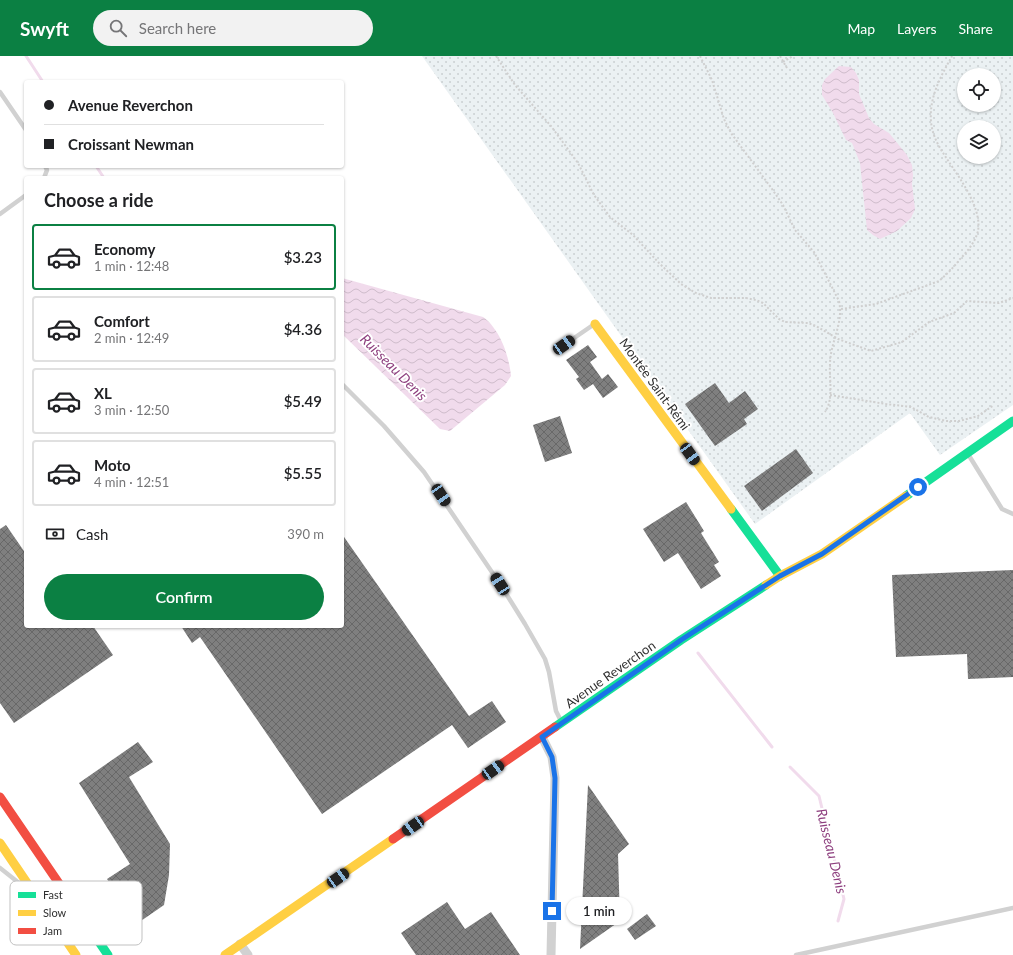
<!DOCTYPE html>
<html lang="en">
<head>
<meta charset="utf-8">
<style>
	:root { --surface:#fff; --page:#f2f2f2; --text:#202124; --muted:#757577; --line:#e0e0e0; --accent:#0b8043 }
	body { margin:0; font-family:Lato,sans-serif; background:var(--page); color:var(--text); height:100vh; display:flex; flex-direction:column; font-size:15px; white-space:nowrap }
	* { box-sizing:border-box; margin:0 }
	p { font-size:13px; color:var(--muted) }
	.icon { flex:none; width:22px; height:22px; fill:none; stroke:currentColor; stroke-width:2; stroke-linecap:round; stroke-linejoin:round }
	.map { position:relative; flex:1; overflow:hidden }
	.sheet { position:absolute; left:24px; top:120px; width:320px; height:452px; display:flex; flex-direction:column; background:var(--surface); border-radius:4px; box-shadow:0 1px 3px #0004 }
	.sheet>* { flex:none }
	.hud { position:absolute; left:24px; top:24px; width:320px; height:88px; border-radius:4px; box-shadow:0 1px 3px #0004; display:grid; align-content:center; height:88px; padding:0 20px; background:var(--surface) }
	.fabs { position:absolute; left:957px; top:12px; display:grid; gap:8px }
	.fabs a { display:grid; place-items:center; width:44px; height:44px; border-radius:50%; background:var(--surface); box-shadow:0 1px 3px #0004; font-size:20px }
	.end { position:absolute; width:18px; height:18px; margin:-9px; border:5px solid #1a73e8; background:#fff; box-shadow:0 0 0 2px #fff }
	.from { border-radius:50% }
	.bubble { position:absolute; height:28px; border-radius:14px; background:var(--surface); box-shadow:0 1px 3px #0004; font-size:13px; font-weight:600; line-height:28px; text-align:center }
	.car { position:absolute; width:12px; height:24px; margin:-12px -6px; border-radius:5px; box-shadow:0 0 3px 1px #0007; background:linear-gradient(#222 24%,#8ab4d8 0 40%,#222 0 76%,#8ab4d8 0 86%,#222 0) }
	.hud b { display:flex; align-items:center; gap:14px; height:38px; font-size:15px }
	.hud b+b { border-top:1px solid var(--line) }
	.hud i { width:10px; height:10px; background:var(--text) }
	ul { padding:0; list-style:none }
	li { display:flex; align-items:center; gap:12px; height:66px; margin:0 8px 6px; padding:0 12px; border:2px solid var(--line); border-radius:4px }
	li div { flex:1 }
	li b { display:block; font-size:15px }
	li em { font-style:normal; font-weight:600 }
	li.active { border-color:var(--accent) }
	li>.icon { width:36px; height:36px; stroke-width:1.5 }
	h2 { padding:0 20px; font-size:18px; line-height:48px }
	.pay { display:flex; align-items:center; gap:10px; height:44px; padding:0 20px; font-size:15px }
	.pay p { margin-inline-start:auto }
	.button { display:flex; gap:8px; margin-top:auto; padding:8px 20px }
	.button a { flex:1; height:46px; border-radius:24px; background:var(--accent); color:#fff; font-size:16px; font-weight:600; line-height:46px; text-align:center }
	header { display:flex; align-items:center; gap:24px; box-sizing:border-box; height:56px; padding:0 20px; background:var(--accent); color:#fff }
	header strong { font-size:19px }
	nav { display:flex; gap:22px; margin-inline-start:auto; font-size:14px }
	.search { width:280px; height:36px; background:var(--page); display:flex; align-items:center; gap:10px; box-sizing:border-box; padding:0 14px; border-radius:22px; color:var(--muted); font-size:15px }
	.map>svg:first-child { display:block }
	.grass { fill:url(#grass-dots); fill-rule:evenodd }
	.water { fill:url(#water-waves) }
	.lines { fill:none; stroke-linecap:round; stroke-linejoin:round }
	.stream { stroke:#f1dbec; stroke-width:3 }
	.building { fill:url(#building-cross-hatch) }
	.path { stroke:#cfcfcf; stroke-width:2; stroke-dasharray:2 2; stroke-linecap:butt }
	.lane { stroke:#d1d1d1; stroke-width:4.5 }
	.street { stroke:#d1d1d1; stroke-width:9 }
	.fast { stroke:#16e098; stroke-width:9 }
	.slow { stroke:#ffcf43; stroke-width:9 }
	.jam { stroke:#f24e42; stroke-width:9 }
	.route { stroke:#1a73e8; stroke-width:5 }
	.labels { text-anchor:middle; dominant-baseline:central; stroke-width:4; stroke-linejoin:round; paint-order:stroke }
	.street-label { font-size:13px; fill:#2f2f2f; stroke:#fff }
	.water-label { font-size:14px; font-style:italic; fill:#8e407f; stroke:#fff }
	.key { fill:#fff; stroke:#c1c1c1; stroke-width:1 }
	.key-label { font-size:11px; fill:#2f2f2f }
</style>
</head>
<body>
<header>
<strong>Swyft</strong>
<div class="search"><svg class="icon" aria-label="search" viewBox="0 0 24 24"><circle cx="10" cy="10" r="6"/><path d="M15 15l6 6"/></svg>Search here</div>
<nav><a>Map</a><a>Layers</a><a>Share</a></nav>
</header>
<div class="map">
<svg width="1013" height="899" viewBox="0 0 1013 899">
	<defs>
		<pattern id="grass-dots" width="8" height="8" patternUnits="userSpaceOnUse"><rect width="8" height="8" fill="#ebf1f3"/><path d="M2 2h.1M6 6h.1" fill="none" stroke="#cacfd1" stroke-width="1.8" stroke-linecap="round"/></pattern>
		<pattern id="water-waves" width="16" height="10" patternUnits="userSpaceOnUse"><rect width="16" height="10" fill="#f1dbec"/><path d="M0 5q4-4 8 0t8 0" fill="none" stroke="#cfbccb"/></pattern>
		<pattern id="building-cross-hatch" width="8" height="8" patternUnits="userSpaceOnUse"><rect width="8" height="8" fill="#7f7f7f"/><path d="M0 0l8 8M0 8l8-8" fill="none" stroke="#686868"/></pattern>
	</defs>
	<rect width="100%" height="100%" fill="#fff"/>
	<path class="grass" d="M422 0H1013V349L940 399 910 357 755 468ZM964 19H994V49H964ZM964 71H994V101H964Z"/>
	<g class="water">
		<path d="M839 10 851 11 856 17 859 24V38L869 62 874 68 889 77 894 83 907 99 912 109 913 119 912 128 915 153 911 162 897 175 880 183 873 179 867 174 860 107 852 87 846 84 833 57 822 39V29L825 23Z"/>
		<path d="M342 222 483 261C500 273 509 300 511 320L505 329 450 375 440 373 342 278Z"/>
	</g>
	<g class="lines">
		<g class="stream">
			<path d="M26 0 43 26"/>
			<path d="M96 110 104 122"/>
			<path d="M698 597 772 691"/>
			<path d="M790 711 819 740 844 843 838 865"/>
		</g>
	</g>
	<g class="building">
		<path d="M588 289 597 301 590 306 602 323 608 318 618 331 603 342 593 328 584 334 576 323 579 321 566 304Z"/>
		<path d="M715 327 729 347 745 335 758 353 744 363 747 368 715 390 685 348Z"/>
		<path d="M560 360 572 397 545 406 533 369Z"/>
		<path d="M796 393 813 417 762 455 744 430Z"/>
		<path d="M686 446 704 475 701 477 719 506 714 509 721 520 701 533 678 497 664 506 643 473Z"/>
		<path d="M6 469 26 498V570H93L113 599 14 667 0 647V473Z"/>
		<path d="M342 478 469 660 492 645 506 666 468 692 452 669 322 758 200 581 192 587 181 570H342Z"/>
		<path d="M1013 514V621L968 623 967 598 896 601 892 519Z"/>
		<path d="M138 686 153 706 129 721 170 788 169 819 164 849 135 869 107 823 130 808 79 727Z"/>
		<path d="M588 729 629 788 618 798 620 865 580 893Z"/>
		<path d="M447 846 465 873 491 856 520 899H416L401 877Z"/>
		<path d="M647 858 656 870 635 884 627 873Z"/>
	</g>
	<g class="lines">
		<g class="path">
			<path d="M496 0 515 29 551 70 578 107 594 139 610 161 633 179 659 207 681 228 696 237 711 242H746L756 244 763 247 779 263 785 266 808 267 816 270 838 283 871 295 902 286 929 266 954 257 967 245 999 247 1013 242"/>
			<path d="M700 0 712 24 724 63 731 77 772 133 783 149 795 174 814 196 839 245C844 267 830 287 830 308 829 324 834 343 825 356"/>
			<path d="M780 0 787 12"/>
			<path d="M783 6 793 0"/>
			<path d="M841 253 876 248 939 225C947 218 954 211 960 203 968 195 975 186 978 175 982 153 961 124 949 106 941 94 932 81 931 65 929 41 941 20 952 0"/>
			<path d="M830 339 886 348 911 351 929 361 946 365H959L978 360 994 349"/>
		</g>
		<g class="lane">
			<path d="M0 36 26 74"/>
			<path d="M44 122 47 114 45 110"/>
			<path d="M0 158 26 139"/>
			<path d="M564 289 593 269"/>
			<path d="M342 328 384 370 424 416 500 528 525 568 545 603 549 616 556 655 561 665"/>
			<path d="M968 398 1002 453 1013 458"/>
			<path d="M0 812 24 831"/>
			<path d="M796 899 1013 852"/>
		</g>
		<g class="street">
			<path d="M542 681 552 701 555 722 551 899"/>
			<path d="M240 888 248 899"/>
		</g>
		<g class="fast">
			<path d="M906 440 1013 365"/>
			<path d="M731 453 780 520"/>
			<path d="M555 671 681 584 766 529"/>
			<path d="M71 845 108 899"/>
		</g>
		<g class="slow">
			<path d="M595 268 731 453"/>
			<path d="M766 529 780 520 822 498 906 440"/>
			<path d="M0 787 76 899"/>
			<path d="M225 899 393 783"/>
		</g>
		<g class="jam">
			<path d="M0 741 71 845"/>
			<path d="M393 783 555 671"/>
		</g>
	</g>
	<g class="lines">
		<path class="route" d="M552 855 555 722 552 701 542 681 681 584 780 520 822 498 918 431"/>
	</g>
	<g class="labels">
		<g class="street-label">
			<text transform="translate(655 328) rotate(54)">Montée Saint-Rémi</text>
			<text transform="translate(610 618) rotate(-35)">Avenue Reverchon</text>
		</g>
		<g class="water-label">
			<text transform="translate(394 311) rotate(45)">Ruisseau Denis</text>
			<text transform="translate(832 795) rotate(76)">Ruisseau Denis</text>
		</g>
	</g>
	<rect x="10" y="825" width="132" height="64" rx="6" class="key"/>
	<rect x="18" y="836" width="18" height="6" fill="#16e098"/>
	<rect x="18" y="854" width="18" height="6" fill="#ffcf43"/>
	<rect x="18" y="872" width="18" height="6" fill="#f24e42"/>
	<g class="key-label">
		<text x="43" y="843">Fast</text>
		<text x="43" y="861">Slow</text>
		<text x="43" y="879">Jam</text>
	</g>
</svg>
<div class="fabs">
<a><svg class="icon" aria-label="locate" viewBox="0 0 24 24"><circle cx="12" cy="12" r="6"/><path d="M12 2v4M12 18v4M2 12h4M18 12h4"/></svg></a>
<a><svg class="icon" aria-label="layers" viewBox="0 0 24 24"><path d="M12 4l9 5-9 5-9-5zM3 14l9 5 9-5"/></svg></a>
</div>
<i class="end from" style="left:918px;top:431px"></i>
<i class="end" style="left:552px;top:855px"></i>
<div class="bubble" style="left:566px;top:841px;width:66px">1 min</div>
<i class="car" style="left:564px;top:289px;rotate:55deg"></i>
<i class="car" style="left:690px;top:398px;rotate:144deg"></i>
<i class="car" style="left:441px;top:439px;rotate:146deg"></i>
<i class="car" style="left:500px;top:528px;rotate:327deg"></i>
<i class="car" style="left:493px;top:714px;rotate:55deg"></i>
<i class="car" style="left:413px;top:770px;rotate:235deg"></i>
<i class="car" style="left:338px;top:822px;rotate:55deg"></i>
<div class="hud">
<b><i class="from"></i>Avenue Reverchon</b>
<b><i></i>Croissant Newman</b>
</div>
<section class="sheet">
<h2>Choose a ride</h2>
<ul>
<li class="active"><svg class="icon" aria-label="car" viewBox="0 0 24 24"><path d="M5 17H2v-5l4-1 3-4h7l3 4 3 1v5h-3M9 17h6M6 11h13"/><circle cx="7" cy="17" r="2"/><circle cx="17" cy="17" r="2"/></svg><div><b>Economy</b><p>1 min · 12:48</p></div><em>$3.23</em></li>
<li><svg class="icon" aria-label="car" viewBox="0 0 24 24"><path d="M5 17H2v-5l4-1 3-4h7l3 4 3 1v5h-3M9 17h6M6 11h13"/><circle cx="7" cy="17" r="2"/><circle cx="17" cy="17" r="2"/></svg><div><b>Comfort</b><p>2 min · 12:49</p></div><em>$4.36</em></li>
<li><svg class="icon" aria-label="car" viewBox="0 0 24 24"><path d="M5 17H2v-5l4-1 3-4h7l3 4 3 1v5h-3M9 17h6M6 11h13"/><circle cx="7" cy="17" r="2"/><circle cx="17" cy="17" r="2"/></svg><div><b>XL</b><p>3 min · 12:50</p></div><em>$5.49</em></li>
<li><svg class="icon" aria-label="car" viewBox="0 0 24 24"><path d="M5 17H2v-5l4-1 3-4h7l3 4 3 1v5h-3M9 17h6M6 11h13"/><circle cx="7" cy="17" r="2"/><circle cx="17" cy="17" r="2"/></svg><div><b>Moto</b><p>4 min · 12:51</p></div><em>$5.55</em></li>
</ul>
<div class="pay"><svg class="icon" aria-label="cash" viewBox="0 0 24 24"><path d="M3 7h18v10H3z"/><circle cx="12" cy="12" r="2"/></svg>Cash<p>390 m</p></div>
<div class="button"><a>Confirm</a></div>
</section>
</div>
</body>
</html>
